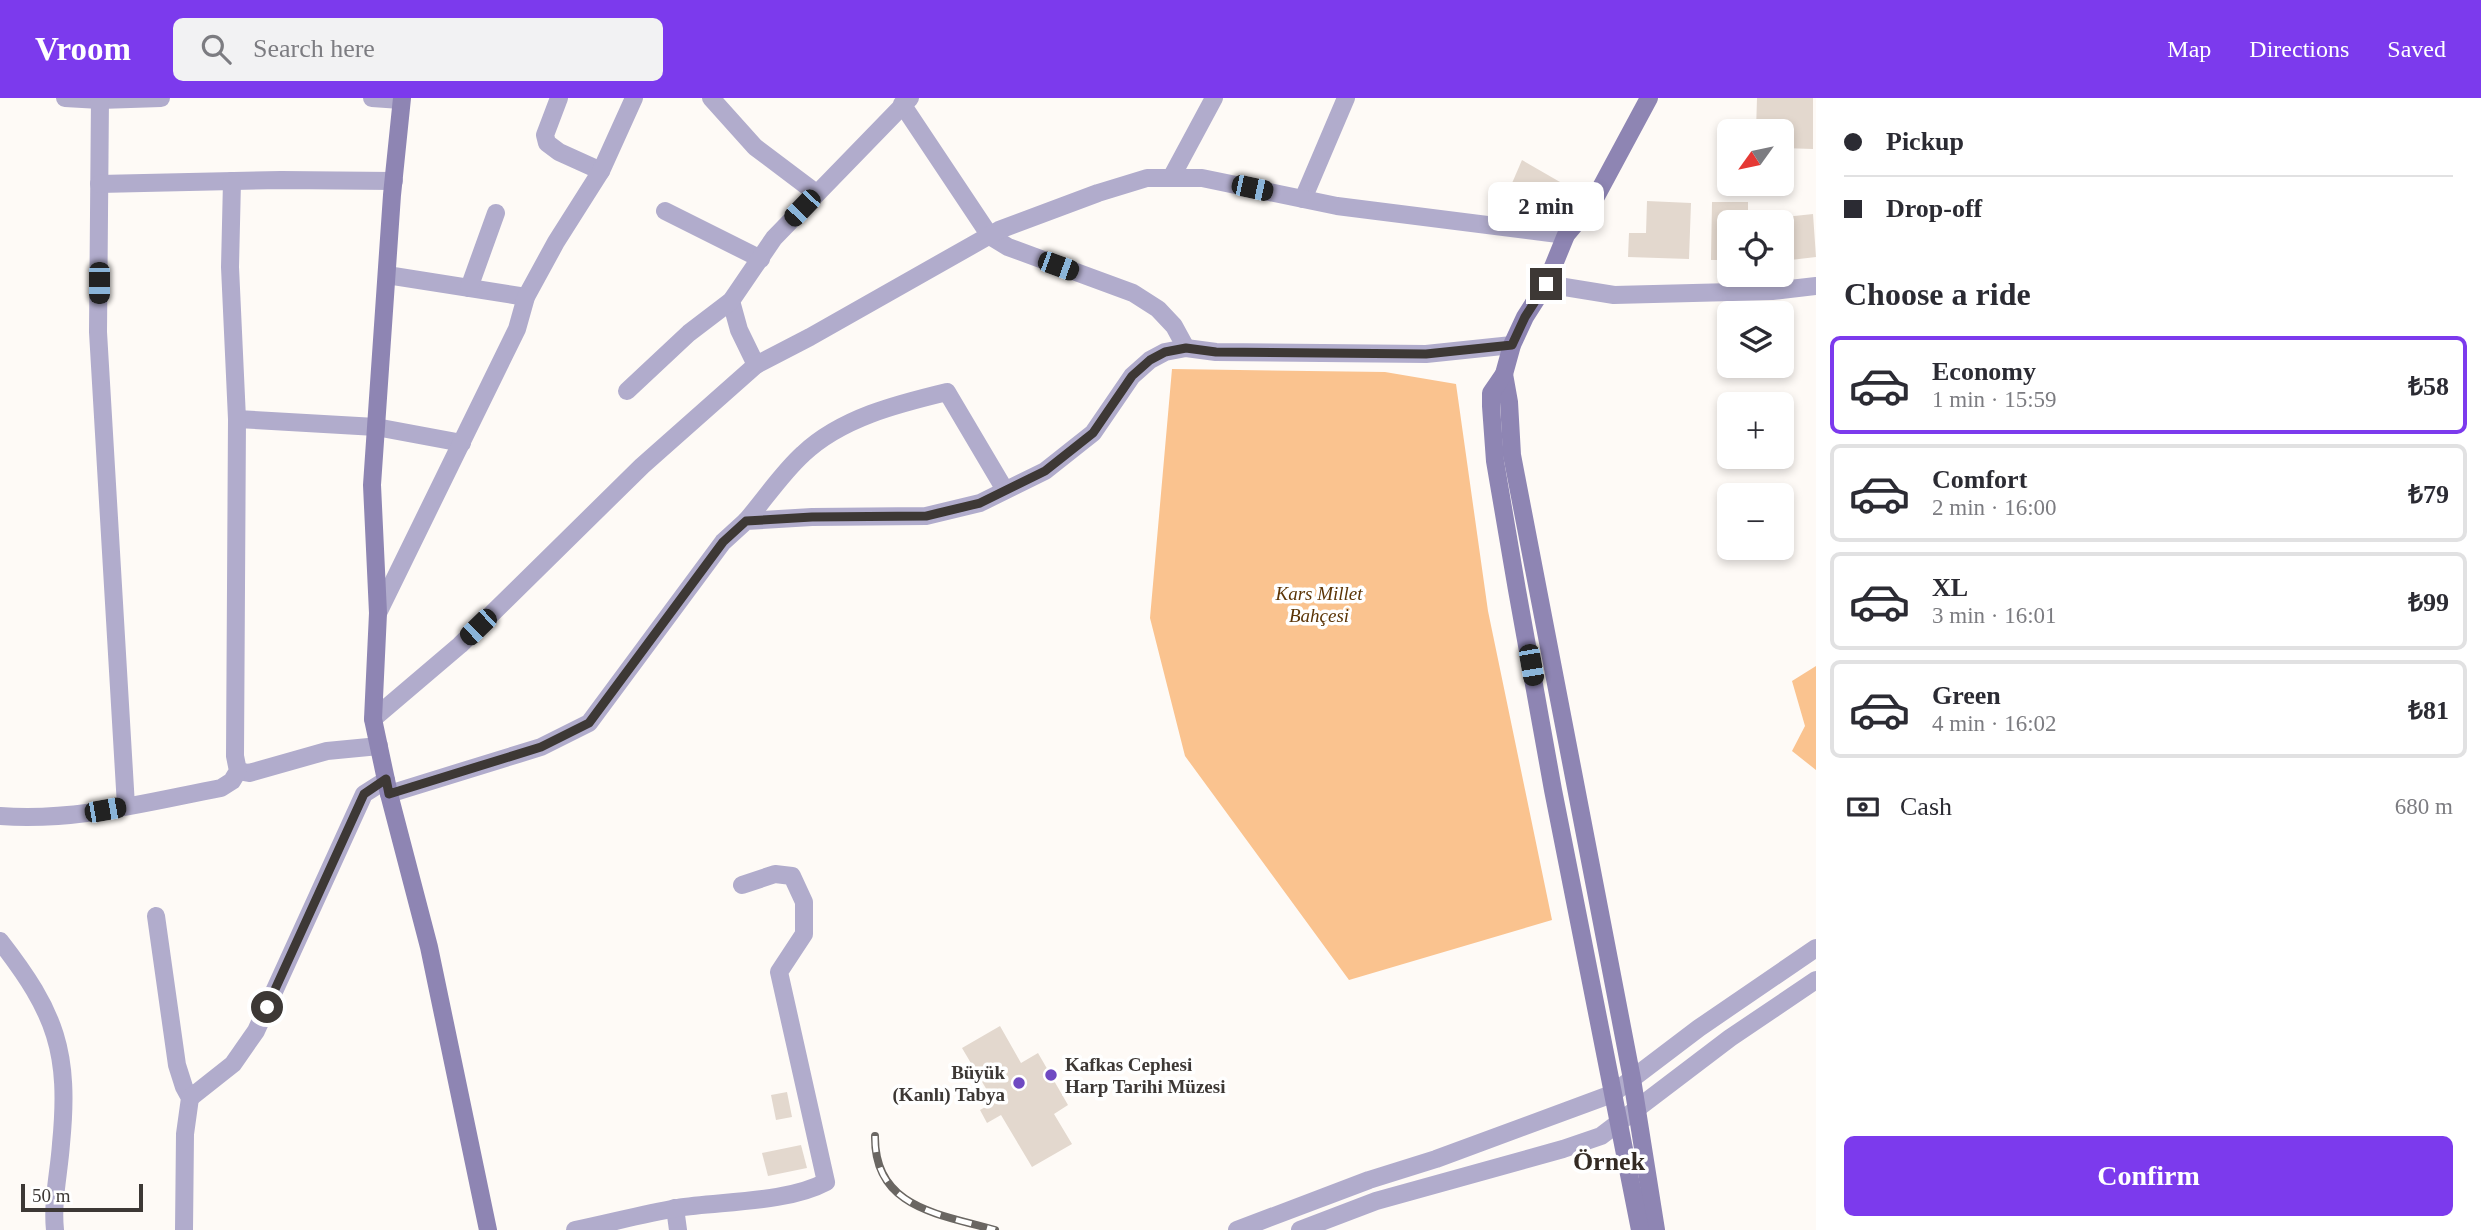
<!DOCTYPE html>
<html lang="en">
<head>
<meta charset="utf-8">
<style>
	:root { --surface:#fff; --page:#f2f2f3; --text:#2b2b33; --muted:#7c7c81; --line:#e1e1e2; --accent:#7c3aed }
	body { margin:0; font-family:"Times New Roman",serif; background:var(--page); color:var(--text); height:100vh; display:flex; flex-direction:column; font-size:26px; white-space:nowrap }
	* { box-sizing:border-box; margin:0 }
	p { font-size:23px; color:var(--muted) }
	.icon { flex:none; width:38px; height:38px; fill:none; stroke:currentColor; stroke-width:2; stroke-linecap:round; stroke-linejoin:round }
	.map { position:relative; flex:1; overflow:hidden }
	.sheet { display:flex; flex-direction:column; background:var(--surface); width:665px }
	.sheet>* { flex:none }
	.top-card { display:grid; align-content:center; height:154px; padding:0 28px; background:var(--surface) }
	.needle { width:46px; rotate:237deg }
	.controls { position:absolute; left:1717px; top:21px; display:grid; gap:14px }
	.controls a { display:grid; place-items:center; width:77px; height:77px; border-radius:10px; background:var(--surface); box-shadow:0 4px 10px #0003; font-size:35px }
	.scale { position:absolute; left:21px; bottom:18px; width:122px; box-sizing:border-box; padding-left:7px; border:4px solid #3d3835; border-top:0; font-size:19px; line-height:24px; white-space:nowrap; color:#3d3835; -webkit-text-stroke:5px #fff; paint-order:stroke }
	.end { position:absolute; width:32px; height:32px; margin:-16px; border:9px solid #3d3835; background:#fff; box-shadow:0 0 0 4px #fff }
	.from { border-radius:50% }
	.bubble { position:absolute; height:49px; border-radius:10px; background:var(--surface); box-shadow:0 4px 10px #0003; font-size:23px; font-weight:600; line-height:49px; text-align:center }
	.car { position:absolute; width:21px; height:42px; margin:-21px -10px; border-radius:9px; box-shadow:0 0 5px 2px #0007; background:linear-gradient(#222 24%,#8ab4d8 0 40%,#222 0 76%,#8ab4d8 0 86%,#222 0) }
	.top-card b { display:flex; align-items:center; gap:24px; height:66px; font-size:26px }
	.top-card b+b { border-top:2px solid var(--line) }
	.top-card i { width:18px; height:18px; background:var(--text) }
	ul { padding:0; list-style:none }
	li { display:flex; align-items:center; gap:21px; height:98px; margin:0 14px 10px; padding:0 14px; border:4px solid var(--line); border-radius:10px }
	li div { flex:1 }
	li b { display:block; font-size:26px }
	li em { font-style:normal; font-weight:600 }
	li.current { border-color:var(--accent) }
	li>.icon { width:63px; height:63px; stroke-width:1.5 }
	h2 { padding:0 28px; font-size:32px; line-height:84px }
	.pay { display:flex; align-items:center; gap:18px; height:77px; padding:0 28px; font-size:26px }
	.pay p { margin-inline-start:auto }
	.primary-button { display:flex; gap:14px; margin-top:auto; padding:14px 28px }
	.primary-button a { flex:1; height:80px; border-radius:10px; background:var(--accent); color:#fff; font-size:28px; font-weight:600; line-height:80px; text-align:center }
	header { display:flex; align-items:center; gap:42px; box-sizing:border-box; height:98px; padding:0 35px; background:var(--accent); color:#fff }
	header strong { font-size:33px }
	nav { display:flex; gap:38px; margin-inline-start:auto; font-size:24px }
	.search { width:490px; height:63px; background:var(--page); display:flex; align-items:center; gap:18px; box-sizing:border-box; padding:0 24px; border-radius:10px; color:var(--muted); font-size:26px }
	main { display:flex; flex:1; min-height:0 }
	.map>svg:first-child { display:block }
	.green { fill:#fac38f }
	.building { fill:#e3d8ce }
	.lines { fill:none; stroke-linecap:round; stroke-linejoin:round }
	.street { stroke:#b1accc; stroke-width:18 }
	.secondary { stroke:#8e85b3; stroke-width:18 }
	.rail-casing { stroke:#6a6662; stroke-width:8 }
	.rail { stroke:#fff; stroke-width:5; stroke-dasharray:16; stroke-linecap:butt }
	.route { stroke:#3d3835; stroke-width:9 }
	.poi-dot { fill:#6f49c2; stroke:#fff; stroke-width:2.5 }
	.labels { text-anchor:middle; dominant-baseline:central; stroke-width:7; stroke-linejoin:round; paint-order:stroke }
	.park-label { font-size:19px; font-style:italic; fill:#5c3506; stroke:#fff }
	.poi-label { font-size:19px; font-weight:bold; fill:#3d3835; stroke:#fff; text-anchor:start }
	.district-label { font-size:26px; font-weight:bold; fill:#342b24; stroke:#fff }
</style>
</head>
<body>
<header>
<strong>Vroom</strong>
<div class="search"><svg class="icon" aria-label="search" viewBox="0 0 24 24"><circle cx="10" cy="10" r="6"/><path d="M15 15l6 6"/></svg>Search here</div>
<nav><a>Map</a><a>Directions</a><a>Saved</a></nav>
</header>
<main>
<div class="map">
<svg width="1816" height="1132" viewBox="0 0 1816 1132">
	<rect width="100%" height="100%" fill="#fefaf6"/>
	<g class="green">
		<path d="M1172 271 1385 274 1456 286 1488 513 1552 822 1349 882 1185 658 1150 520Z"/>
		<path d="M1816 568V672L1792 653 1805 628 1792 583Z"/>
	</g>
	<g class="building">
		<path d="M1757 0H1813V51L1782 50V33H1756Z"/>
		<path d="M1522 62 1560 84 1535 127 1500 113Z"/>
		<path d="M1647 103 1691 105 1689 161 1628 159 1629 135H1646Z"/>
		<path d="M1712 104H1748V124H1729V162H1711Z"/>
		<path d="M1813 116 1816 159 1782 163V124H1756V122Z"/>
		<path d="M1000 928 1021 965 1038 955 1068 1007 1054 1016 1072 1046 1032 1069 1001 1017 987 1025 980 1012 994 1004 962 950Z"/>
		<path d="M787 994 792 1019 776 1022 771 997Z"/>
		<path d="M801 1047 807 1070 768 1078 762 1055Z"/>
	</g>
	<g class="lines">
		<g class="street">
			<path d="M65 0 100 2 161 0"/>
			<path d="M100 0 98 234 126 708"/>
			<path d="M372 0 401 2"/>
			<path d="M559 0 545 37 547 45 559 54 601 73"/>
			<path d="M711 0 755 49 816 95"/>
			<path d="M902 6 990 138 1008 149 1133 195 1158 211 1174 228 1186 250"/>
			<path d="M1171 80 1214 0"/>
			<path d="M99 86 281 82 394 83"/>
			<path d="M1303 101 1346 0"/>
			<path d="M665 113 761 161"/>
			<path d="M387 177 526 199"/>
			<path d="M1546 186 1614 197 1772 193 1816 188"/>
			<path d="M469 190 496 115"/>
			<path d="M731 203 739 232 756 267"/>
			<path d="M627 293 689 235 731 203 774 140 910 0"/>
			<path d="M237 321 376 329 462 345"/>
			<path d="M746 423C765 401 782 375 803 356 841 320 897 306 947 294L1005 392"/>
			<path d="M378 515 517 231 526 199 556 144 601 73 634 0"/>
			<path d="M373 621 460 547 642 368 756 267 810 239 999 132 1098 95 1147 80H1202L1337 108 1566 137"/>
			<path d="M238 673 249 675 327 653 379 648"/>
			<path d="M389 696 541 649 589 625 723 444 746 423 812 419 926 418 980 405 1045 373 1093 335 1132 278 1150 262 1165 254 1186 250 1216 254 1426 256 1512 247"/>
			<path d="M0 718C74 724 148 704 221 690L232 683 238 673 235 658 237 321 230 169 232 83"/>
			<path d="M156 818 177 967 184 989 190 1000 185 1036 184 1132"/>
			<path d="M0 843C56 915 70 954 61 1046 59 1075 52 1103 55 1132"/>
			<path d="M190 1000 233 966 256 933 364 696 386 682"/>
			<path d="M675 1110 678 1132"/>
			<path d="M575 1132C609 1125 643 1116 677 1110 721 1103 787 1105 826 1084L779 874 804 836V804L792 778 775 776 742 787"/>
			<path d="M1237 1132 1369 1082 1436 1061 1612 996 1699 930 1816 850"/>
			<path d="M1300 1132 1376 1103 1563 1051 1601 1038 1730 940 1816 882"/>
		</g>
		<g class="secondary">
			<path d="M402 0 392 97 372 387 378 515 373 621 389 696 429 849 488 1132"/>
			<path d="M1504 276 1509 304 1512 357 1632 981 1656 1132"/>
			<path d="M1640 1132 1553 692 1517 492 1495 363 1491 308V295L1504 276 1512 247 1525 219 1546 186 1566 137 1592 106 1649 0"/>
		</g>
		<g class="rail-casing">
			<path id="rail" d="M875 1038C874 1111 941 1116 995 1132"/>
		</g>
		<use href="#rail" class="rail"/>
	</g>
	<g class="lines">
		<path class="route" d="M267 909 364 696 386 681 389 696 541 649 589 625 723 444 746 423 812 419 926 418 980 405 1045 373 1093 335 1132 278 1150 262 1165 254 1186 250 1216 254 1426 256 1512 247 1525 219 1546 186"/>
	</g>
	<g class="poi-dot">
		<circle cx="1051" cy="977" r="7"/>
		<circle cx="1019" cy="985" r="7"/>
	</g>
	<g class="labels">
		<g class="park-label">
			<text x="1319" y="495">Kars Millet<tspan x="1319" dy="22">Bahçesi</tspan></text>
		</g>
		<g class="poi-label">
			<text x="1065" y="966">Kafkas Cephesi<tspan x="1065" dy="22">Harp Tarihi Müzesi</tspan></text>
			<text x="1005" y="974" text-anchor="end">Büyük<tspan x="1005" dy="22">(Kanlı) Tabya</tspan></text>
		</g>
		<g class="district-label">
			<text x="1609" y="1063">Örnek</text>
		</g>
	</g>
</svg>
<div class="controls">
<a><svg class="needle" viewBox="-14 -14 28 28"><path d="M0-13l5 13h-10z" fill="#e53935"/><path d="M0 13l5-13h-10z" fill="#7c7c81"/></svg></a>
<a><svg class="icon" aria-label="locate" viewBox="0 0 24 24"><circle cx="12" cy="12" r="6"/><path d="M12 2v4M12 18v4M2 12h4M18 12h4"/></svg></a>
<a><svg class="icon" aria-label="layers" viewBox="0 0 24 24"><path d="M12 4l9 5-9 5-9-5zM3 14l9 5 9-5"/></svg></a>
<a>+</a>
<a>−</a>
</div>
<div class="scale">50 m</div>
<i class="end from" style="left:267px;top:909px"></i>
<i class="end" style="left:1546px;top:186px"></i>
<div class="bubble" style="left:1488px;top:84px;width:116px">2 min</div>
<i class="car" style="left:1252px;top:90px;rotate:102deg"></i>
<i class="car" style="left:802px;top:110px;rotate:224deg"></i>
<i class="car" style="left:1058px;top:168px;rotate:110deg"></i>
<i class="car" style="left:99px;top:185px;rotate:180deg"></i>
<i class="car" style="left:478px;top:529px;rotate:226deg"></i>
<i class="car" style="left:1531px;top:567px;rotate:170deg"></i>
<i class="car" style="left:105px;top:712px;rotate:80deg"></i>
</div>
<section class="sheet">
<div class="top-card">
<b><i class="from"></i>Pickup</b>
<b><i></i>Drop-off</b>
</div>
<h2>Choose a ride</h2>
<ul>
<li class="current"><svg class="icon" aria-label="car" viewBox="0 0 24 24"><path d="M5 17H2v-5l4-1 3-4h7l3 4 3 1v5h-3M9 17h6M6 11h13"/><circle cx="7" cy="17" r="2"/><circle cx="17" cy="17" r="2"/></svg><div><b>Economy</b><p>1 min · 15:59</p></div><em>₺58</em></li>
<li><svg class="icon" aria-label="car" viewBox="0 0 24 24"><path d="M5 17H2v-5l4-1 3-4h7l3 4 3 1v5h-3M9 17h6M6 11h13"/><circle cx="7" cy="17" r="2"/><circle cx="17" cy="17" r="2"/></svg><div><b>Comfort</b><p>2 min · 16:00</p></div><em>₺79</em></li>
<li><svg class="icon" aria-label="car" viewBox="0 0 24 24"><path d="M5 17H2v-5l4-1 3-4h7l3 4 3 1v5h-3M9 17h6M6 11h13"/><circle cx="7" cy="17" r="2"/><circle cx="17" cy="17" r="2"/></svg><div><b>XL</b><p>3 min · 16:01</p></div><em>₺99</em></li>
<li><svg class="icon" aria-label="car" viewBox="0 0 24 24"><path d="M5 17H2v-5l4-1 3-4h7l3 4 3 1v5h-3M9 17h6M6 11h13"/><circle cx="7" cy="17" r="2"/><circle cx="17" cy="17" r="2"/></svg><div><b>Green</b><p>4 min · 16:02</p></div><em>₺81</em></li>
</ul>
<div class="pay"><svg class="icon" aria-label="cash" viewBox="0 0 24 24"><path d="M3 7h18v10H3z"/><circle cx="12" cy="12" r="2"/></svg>Cash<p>680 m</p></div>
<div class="primary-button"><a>Confirm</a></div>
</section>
</main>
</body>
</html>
